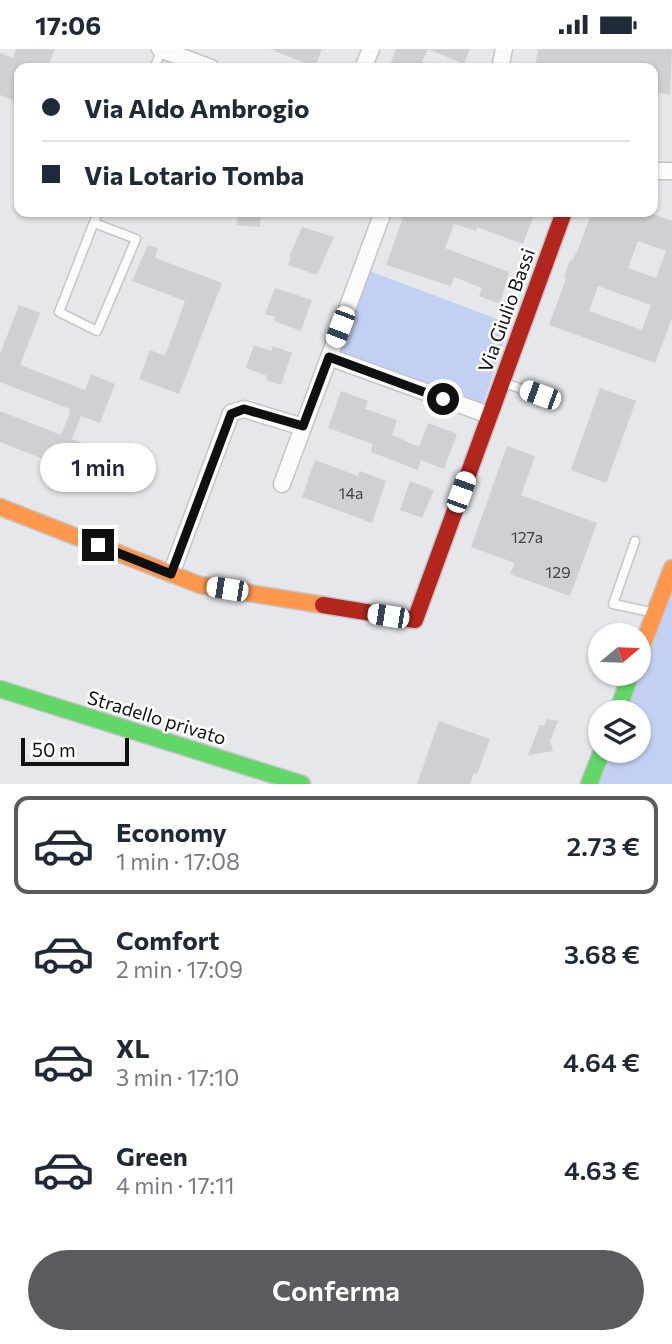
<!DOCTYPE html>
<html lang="it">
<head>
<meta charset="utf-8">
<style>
	:root { --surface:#fff; --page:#f6f6f7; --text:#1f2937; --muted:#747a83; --line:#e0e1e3; --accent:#5a5b5e }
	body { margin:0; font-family:Commissioner,sans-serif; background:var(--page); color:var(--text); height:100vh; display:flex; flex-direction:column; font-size:26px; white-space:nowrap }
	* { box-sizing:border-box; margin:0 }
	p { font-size:23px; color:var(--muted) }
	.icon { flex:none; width:38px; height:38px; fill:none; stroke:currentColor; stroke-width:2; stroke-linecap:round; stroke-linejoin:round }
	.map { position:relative; height:735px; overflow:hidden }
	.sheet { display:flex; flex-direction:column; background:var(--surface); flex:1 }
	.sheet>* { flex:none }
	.hud { position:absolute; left:14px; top:14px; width:644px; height:154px; border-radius:14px; box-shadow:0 2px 5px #0004; display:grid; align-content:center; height:154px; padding:0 28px; background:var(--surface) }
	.needle { width:46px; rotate:71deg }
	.fabs { position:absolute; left:588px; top:574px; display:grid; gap:14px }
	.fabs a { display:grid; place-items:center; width:63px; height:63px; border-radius:50%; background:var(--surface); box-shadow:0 2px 5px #0004; font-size:35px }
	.scale { position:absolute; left:21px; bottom:18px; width:108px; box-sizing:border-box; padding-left:7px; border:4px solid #0f1012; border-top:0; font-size:19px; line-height:24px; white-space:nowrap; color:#0f1012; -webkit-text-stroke:5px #fff; paint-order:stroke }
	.end { position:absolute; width:32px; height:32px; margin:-16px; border:9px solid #0f1012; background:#fff; box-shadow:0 0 0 4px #fff }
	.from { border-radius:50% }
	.bubble { position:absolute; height:49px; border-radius:24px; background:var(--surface); box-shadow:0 2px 5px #0004; font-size:23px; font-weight:600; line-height:49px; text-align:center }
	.car { position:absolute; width:21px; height:42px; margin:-21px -10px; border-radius:9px; box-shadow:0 0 5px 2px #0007; background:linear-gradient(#fff 24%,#345 0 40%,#fff 0 76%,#345 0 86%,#fff 0) }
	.hud b { display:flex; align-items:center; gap:24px; height:66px; font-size:26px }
	.hud b+b { border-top:2px solid var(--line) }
	.hud i { width:18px; height:18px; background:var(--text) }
	ul { padding:12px 0 0; list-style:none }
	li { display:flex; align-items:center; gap:21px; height:98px; margin:0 14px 10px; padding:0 14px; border:4px solid transparent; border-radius:14px }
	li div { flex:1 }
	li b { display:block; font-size:26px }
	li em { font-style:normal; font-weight:600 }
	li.current { border-color:var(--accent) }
	li>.icon { width:63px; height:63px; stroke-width:1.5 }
	.action { display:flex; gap:14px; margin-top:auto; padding:14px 28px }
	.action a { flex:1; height:80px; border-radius:42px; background:var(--accent); color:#fff; font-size:28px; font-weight:600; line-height:80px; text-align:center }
	.status { display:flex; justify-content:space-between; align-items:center; height:49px; padding:0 35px; background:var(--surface); direction:ltr }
	.status svg { height:19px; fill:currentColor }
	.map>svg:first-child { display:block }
	.green { fill:#c2d1f3 }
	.building { fill:#cfd0d3; fill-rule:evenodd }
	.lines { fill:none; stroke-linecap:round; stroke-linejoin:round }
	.lane-casing { stroke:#c4c5c8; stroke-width:11 }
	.street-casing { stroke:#c4c5c8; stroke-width:19 }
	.fast-casing { stroke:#c4c5c8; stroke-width:19 }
	.slow-casing { stroke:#c4c5c8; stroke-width:19 }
	.jam-casing { stroke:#c4c5c8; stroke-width:19 }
	.lane { stroke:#fbfbfc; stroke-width:8 }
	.street { stroke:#fbfbfc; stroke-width:16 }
	.fast { stroke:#63d668; stroke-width:16 }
	.slow { stroke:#ff974d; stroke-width:16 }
	.jam { stroke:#b3261e; stroke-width:16 }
	.route { stroke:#0f1012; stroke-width:9 }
	.labels { text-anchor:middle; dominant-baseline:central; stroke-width:5; stroke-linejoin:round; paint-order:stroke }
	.number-label { font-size:16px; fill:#414244 }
	.street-label { font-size:19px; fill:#0f1012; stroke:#fff }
</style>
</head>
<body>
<div class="status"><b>17:06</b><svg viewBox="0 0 49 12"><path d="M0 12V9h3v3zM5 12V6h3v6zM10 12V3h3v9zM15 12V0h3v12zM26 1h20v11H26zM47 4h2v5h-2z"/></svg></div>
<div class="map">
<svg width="672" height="735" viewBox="0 0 672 735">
	<rect width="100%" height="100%" fill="#e5e7ea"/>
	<g class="green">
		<path d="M367 221 510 275 483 355 331 301Z"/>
		<path d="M672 538V735H591L604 702H639V663H620Z"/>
	</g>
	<g class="building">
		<path d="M16 0H55L48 19H19V54L0 46V4L13 9Z"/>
		<path d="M270 0H322L315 18Z"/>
		<path d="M396 0H428L419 19H389Z"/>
		<path d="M428 0H470L464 15Z"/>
		<path d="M538 0H672L670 46 653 43V19H535Z"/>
		<path d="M238 163H261L260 178 237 176Z"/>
		<path d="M405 163H535L523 195 477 178 476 182 454 175 445 199 509 223 500 255 479 247 482 239 454 228 451 237 386 216Z"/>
		<path d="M592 163H647L672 172V269L655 314 549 276 566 230 564 229 570 211 572 212 578 200ZM638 192 666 202 656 229 628 219ZM598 237 651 256 642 281 589 262Z"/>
		<path d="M302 178 334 188 317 226 288 216 291 208H289Z"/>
		<path d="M148 196 158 200 155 209 222 234 179 345 139 330 150 301 165 307 185 252 132 232Z"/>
		<path d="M275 239 312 251 301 282 274 272 275 268 265 265Z"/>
		<path d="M19 256 40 264 20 316 85 341 91 325 115 335 100 374 81 367 72 390 92 398 82 425 0 393V362L61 386 70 363V360L0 333V305Z"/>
		<path d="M254 296 271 302 273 297 292 304 281 336 266 331 267 327 246 319Z"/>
		<path d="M600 339 636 352 606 434 571 421Z"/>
		<path d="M341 342 368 352 365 360 397 371 392 386 419 398 428 374 457 385 444 420 421 411 418 421 371 403 373 395 328 379Z"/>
		<path d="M507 397 535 407 521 446 597 474 570 547 510 525 515 514 471 498Z"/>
		<path d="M315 411 358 427 360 422 386 432 372 474 302 448Z"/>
		<path d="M410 432 434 441 422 469 400 461Z"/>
		<path d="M547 670 558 672 550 692 553 702 528 706 540 676H544Z"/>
		<path d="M439 672 490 690 477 725 474 724 470 735H417Z"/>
	</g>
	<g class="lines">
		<g class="lane-casing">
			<g id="lane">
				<path d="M154 19 162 1"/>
				<path d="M94 174 136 190 97 282 59 263 98 163"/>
				<path d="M504 334 540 346"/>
				<path d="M635 492 613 555 651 563"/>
			</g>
		</g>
		<g class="street-casing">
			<g id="street">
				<path d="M160 0 211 19"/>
				<path d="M363 19 371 0"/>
				<path d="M500 19 504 0"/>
				<path d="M653 122H672"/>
				<path d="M329 308 489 366"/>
				<path d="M282 435 383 163"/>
				<path d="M171 525 231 364 244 360 303 378"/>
			</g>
		</g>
		<g class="fast-casing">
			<g id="fast">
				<path d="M0 640 302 735"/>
				<path d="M617 663 631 625"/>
				<path d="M589 735 602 702"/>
			</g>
		</g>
		<g class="slow-casing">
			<g id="slow">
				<path d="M0 458 200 536 323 556"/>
				<path d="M639 605 672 519"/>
			</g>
		</g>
		<g class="jam-casing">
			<path id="jam" d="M323 556 415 571 564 163"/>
		</g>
		<use href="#lane" class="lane"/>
		<use href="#street" class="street"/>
		<use href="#fast" class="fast"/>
		<use href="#slow" class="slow"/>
		<use href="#jam" class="jam"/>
	</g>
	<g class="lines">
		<path class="route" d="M98 496 171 525 231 365 244 360 303 377 329 308 443 350"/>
	</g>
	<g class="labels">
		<g class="number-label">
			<text x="351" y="443">14a</text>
			<text x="527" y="487">127a</text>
			<text x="558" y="522">129</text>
		</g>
		<g class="street-label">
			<text transform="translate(506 261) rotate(-70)">Via Giulio Bassi</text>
			<text transform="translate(157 668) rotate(17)">Stradello privato</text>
		</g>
	</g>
</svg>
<div class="fabs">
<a><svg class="needle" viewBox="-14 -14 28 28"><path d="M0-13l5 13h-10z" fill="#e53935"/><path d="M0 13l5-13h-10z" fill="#747a83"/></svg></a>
<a><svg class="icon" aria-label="layers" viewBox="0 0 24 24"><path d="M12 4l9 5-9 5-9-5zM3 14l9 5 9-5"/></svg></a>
</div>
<div class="scale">50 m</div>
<i class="end from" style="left:443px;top:350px"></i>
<i class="end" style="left:98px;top:496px"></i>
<div class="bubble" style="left:40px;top:394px;width:116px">1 min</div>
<i class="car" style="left:340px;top:278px;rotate:201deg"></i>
<i class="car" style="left:540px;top:346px;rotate:290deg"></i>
<i class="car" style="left:461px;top:443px;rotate:20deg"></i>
<i class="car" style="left:227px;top:540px;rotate:279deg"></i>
<i class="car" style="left:388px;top:567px;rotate:279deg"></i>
<div class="hud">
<b><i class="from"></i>Via Aldo Ambrogio</b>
<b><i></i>Via Lotario Tomba</b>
</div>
</div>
<section class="sheet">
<ul>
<li class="current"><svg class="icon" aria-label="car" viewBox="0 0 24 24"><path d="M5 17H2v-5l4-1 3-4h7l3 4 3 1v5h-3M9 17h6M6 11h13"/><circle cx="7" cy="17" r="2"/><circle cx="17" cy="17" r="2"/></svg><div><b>Economy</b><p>1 min · 17:08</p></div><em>2.73 €</em></li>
<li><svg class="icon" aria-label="car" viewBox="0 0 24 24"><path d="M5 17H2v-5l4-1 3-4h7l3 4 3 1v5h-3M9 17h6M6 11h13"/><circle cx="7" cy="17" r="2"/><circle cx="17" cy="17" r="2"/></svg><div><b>Comfort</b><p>2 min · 17:09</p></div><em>3.68 €</em></li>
<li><svg class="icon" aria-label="car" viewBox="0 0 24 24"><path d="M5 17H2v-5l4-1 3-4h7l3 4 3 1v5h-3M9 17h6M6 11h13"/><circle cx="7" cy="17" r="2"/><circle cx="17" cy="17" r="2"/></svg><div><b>XL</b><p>3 min · 17:10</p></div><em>4.64 €</em></li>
<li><svg class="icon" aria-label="car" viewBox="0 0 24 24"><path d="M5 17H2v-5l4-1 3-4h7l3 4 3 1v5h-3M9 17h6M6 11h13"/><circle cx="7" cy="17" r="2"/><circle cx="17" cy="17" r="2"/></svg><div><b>Green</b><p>4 min · 17:11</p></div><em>4.63 €</em></li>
</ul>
<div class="action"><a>Conferma</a></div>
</section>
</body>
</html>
